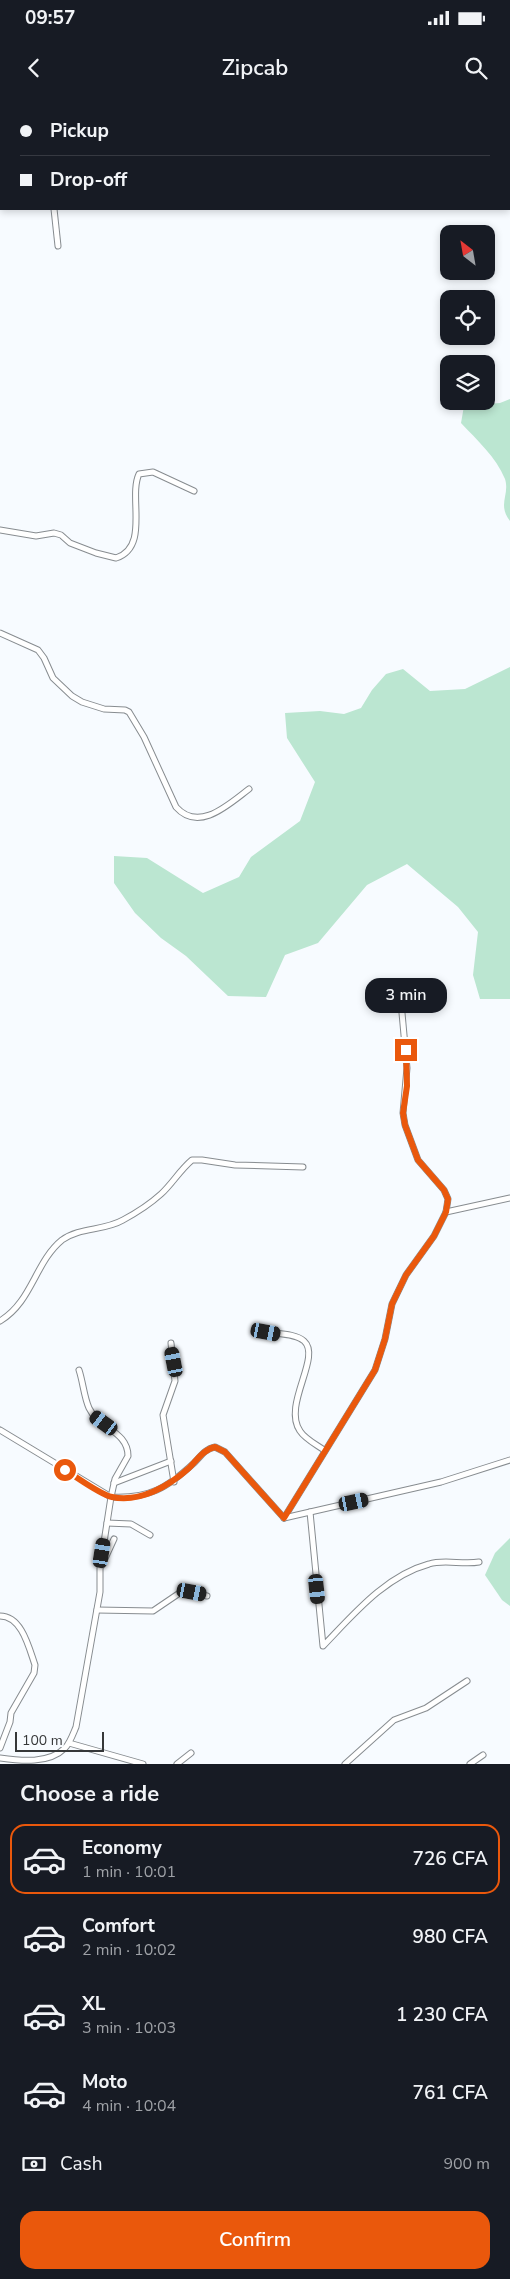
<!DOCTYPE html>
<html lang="en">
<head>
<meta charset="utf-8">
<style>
	:root { --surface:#171b24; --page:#20242c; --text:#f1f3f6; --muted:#9ea1a6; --line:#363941; --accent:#ea580c }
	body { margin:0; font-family:"Nunito Sans",sans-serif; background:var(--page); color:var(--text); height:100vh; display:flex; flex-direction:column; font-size:19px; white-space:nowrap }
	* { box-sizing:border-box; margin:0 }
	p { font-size:16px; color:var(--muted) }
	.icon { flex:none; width:28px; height:28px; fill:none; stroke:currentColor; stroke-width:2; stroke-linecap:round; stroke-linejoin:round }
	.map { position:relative; height:1664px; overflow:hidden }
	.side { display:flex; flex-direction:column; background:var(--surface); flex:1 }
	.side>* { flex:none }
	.top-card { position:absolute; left:0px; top:0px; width:510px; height:110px; box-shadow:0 2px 8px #0003; display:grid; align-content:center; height:110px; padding:0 20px; background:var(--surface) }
	.needle { width:32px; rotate:329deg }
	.buttons { position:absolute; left:440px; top:125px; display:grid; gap:10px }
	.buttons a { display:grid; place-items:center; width:55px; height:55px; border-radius:10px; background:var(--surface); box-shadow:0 2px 8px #0003; font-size:25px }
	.scale { position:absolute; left:15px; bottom:12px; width:89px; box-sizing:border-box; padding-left:5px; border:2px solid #363839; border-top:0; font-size:14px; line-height:18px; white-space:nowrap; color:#363839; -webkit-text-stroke:4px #f7fbff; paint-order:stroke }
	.end { position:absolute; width:22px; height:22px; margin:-11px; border:6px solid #ea580c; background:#fff; box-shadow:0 0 0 2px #fff }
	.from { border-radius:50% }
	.bubble { position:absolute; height:35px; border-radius:15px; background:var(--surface); box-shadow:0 2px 8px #0003; font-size:16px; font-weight:600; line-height:35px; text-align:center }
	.car { position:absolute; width:15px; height:30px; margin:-15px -8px; border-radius:6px; box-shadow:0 0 4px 1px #0007; background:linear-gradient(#222 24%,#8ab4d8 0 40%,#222 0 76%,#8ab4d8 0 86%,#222 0) }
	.top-card b { display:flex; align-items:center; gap:18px; height:48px; font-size:19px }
	.top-card b+b { border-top:1px solid var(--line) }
	.top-card i { width:12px; height:12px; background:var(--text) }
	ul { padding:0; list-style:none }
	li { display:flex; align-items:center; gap:15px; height:70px; margin:0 10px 8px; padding:0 10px; border:2px solid transparent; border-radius:15px }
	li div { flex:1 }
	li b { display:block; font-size:19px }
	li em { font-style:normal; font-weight:600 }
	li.on { border-color:var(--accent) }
	li>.icon { width:45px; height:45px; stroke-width:1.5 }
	h2 { padding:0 20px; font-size:22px; line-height:60px }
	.pay { display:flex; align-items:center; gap:12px; height:55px; padding:0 20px; font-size:19px }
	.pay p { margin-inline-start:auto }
	.cta { display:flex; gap:10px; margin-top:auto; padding:10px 20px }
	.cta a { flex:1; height:58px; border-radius:15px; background:var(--accent); color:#fff; font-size:20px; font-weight:600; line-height:58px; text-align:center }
	.status { display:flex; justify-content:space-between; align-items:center; height:35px; padding:0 25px; background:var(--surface); direction:ltr }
	.status svg { height:14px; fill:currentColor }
	header { display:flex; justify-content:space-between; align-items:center; height:65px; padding:0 20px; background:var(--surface); font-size:22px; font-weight:600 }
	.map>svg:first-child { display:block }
	.green { fill:#bbe6d1 }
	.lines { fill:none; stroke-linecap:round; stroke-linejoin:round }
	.street-casing { stroke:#878c90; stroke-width:7 }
	.street { stroke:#fff; stroke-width:5 }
	.route { stroke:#ea580c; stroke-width:6 }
</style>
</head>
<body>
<div class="status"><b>09:57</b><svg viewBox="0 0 49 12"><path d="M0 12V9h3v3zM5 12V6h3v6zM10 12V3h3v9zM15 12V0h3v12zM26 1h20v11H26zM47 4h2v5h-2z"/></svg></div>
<header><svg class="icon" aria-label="back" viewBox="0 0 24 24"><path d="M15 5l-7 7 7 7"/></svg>Zipcab<svg class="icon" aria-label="search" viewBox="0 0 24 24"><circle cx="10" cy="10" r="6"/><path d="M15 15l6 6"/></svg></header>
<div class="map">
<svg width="510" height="1664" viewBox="0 0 510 1664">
	<rect width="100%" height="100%" fill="#f7fbff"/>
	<g class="green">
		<path d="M510 299V421C497 404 510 395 505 379 496 357 477 340 461 323L464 306 500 303Z"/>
		<path d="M510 567V899H480L473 875 478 832 458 807 407 764 367 785 318 843 285 855 266 897 228 896 186 856 161 838 135 813 114 783V756L147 758 203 793 239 777 251 757 300 721 315 682 287 638 285 613 320 611 344 614 361 608 372 590 386 574 403 569 430 591 465 589Z"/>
		<path d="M510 1438V1506L502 1500 485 1475 495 1453Z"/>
	</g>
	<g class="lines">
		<g class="street-casing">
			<g id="street">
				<path d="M293 0 294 1"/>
				<path d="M77 1 78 0"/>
				<path d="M54 109 58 146"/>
				<path d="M0 430 36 436 54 433 61 435 70 443 96 453 116 458C150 447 128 397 139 374L153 372 194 391"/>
				<path d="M0 533 38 550 44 558 53 578 72 596 82 602 104 609 125 610 129 612 144 637 176 707C199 733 229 704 249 689"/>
				<path d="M446 1112 510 1098"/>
				<path d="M0 1221C32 1202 35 1162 62 1140 80 1127 104 1131 123 1120 136 1113 150 1104 161 1094 172 1084 180 1070 192 1060H202L235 1065 303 1067"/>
				<path d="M266 1232C276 1234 295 1233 304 1241 322 1257 282 1305 300 1331 305 1339 317 1345 324 1350"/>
				<path d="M171 1243 175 1281 163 1315 174 1382"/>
				<path d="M0 1330 111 1397C149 1399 167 1388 194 1363 201 1356 205 1349 215 1347L225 1352 284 1418"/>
				<path d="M114 1383 171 1361"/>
				<path d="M310 1412 323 1546C353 1515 385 1476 429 1464 444 1459 463 1465 479 1462"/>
				<path d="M284 1418 375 1270 385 1239 392 1204 406 1175 434 1136 446 1112 448 1099 444 1090 418 1060 405 1025 403 1013 407 968 402 913"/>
				<path d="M284 1418 441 1382 510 1360"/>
				<path d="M107 1423 131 1424 150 1435"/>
				<path d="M102 1465 114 1439"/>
				<path d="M97 1510 153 1511 181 1492 185 1491 207 1496"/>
				<path d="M0 1516C22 1516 29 1548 35 1565L34 1573 11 1613 10 1622 0 1648"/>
				<path d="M69 1643 143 1664"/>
				<path d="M0 1658C21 1661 49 1664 65 1648 70 1643 73 1634 76 1627L100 1492V1468L111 1397 115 1379 128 1356C128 1331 98 1328 89 1308 84 1297 83 1282 79 1270"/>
				<path d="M177 1664 191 1653"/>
				<path d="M345 1664 394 1620 426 1608 467 1581"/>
				<path d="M470 1664 483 1655"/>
			</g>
		</g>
		<use href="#street" class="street"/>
	</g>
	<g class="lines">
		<path class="route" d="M65 1370C77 1377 99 1394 112 1397 140 1403 169 1386 189 1368 197 1360 204 1349 215 1347L225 1352 284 1418 375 1270 385 1239 392 1204 406 1175 434 1136 446 1112 448 1099 444 1090 418 1060 405 1025 403 1013 407 986 406 950"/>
	</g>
</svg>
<div class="buttons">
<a><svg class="needle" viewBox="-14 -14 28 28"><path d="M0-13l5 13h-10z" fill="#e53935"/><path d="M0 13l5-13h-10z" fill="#9ea1a6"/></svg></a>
<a><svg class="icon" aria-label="locate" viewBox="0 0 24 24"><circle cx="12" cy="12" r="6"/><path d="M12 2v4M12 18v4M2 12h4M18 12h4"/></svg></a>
<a><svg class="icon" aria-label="layers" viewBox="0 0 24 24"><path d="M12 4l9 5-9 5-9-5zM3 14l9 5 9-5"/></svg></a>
</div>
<div class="scale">100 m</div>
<i class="end from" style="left:65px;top:1370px"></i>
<i class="end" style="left:406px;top:950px"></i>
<div class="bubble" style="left:365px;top:878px;width:82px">3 min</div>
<i class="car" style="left:266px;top:1232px;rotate:101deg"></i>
<i class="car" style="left:174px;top:1262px;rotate:349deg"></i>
<i class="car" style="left:104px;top:1323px;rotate:306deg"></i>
<i class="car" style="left:354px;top:1402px;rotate:78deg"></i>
<i class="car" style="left:102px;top:1453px;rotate:9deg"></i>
<i class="car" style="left:317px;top:1489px;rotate:174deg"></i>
<i class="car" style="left:192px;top:1492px;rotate:101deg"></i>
<div class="top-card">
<b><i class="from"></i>Pickup</b>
<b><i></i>Drop-off</b>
</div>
</div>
<section class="side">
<h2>Choose a ride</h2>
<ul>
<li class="on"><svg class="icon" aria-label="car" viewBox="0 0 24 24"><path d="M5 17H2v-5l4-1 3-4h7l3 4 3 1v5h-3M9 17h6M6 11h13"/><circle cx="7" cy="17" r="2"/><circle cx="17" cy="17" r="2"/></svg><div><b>Economy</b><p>1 min · 10:01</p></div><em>726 CFA</em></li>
<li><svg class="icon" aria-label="car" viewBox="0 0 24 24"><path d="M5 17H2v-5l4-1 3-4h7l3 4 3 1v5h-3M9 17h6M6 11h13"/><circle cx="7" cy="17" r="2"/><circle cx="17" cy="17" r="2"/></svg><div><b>Comfort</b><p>2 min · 10:02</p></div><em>980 CFA</em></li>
<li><svg class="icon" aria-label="car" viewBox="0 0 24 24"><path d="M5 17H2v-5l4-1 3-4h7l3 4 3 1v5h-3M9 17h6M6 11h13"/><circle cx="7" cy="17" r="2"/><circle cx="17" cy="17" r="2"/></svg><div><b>XL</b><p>3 min · 10:03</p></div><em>1 230 CFA</em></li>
<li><svg class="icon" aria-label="car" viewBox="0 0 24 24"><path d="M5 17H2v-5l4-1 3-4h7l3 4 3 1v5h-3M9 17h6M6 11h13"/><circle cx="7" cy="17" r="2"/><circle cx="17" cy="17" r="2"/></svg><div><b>Moto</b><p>4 min · 10:04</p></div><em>761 CFA</em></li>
</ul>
<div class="pay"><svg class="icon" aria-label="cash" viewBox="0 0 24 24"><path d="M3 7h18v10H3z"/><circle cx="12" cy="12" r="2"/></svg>Cash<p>900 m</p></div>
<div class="cta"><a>Confirm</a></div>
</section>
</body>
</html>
